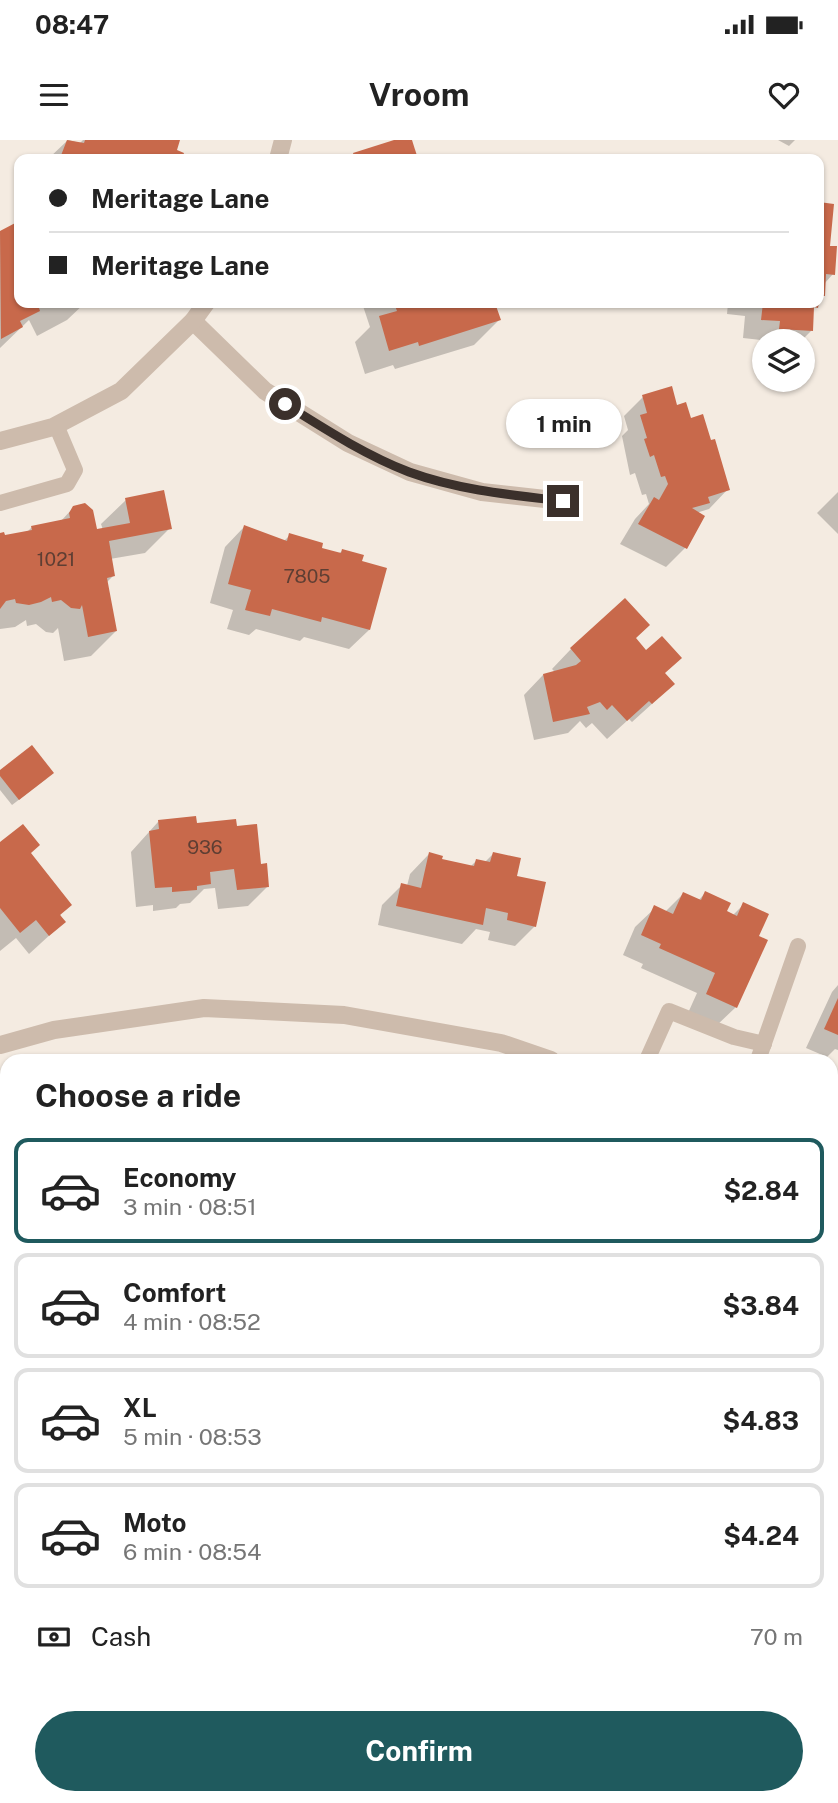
<!DOCTYPE html>
<html lang="en">
<head>
<meta charset="utf-8">
<style>
	:root { --surface:#fff; --page:#f6f6f6; --text:#222; --muted:#767676; --line:#e0e0e0; --accent:#1f5a5e }
	body { margin:0; font-family:"Public Sans",sans-serif; background:var(--page); color:var(--text); height:100vh; display:flex; flex-direction:column; font-size:26px; white-space:nowrap }
	* { box-sizing:border-box; margin:0 }
	p { font-size:23px; color:var(--muted) }
	.icon { flex:none; width:38px; height:38px; fill:none; stroke:currentColor; stroke-width:2; stroke-linecap:round; stroke-linejoin:round }
	.map { position:relative; flex:1; overflow:hidden }
	.details { position:absolute; left:0px; top:914px; width:838px; height:751px; display:flex; flex-direction:column; background:var(--surface); border-radius:21px 21px 0 0; box-shadow:0 2px 5px #0004 }
	.details>* { flex:none }
	.banner { position:absolute; left:14px; top:14px; width:810px; height:154px; border-radius:14px; box-shadow:0 2px 5px #0004; display:grid; align-content:center; height:154px; padding:0 35px; background:var(--surface) }
	.fabs { position:absolute; left:752px; top:189px; display:grid; gap:14px }
	.fabs a { display:grid; place-items:center; width:63px; height:63px; border-radius:50%; background:var(--surface); box-shadow:0 2px 5px #0004; font-size:35px }
	.end { position:absolute; width:32px; height:32px; margin:-16px; border:9px solid #3b302b; background:#fff; box-shadow:0 0 0 4px #fff }
	.from { border-radius:50% }
	.bubble { position:absolute; height:49px; border-radius:24px; background:var(--surface); box-shadow:0 2px 5px #0004; font-size:23px; font-weight:700; line-height:49px; text-align:center }
	.banner b { display:flex; align-items:center; gap:24px; height:66px; font-size:26px }
	.banner b+b { border-top:2px solid var(--line) }
	.banner i { width:18px; height:18px; background:var(--text) }
	ul { padding:0; list-style:none }
	li { display:flex; align-items:center; gap:21px; height:105px; margin:0 14px 10px; padding:0 21px; border:4px solid var(--line); border-radius:14px }
	li div { flex:1 }
	li b { display:block; font-size:26px }
	li em { font-style:normal; font-weight:700 }
	li.on { border-color:var(--accent) }
	li>.icon { width:63px; height:63px; stroke-width:1.5 }
	h2 { padding:0 35px; font-size:32px; line-height:84px }
	.pay { display:flex; align-items:center; gap:18px; height:77px; padding:0 35px; font-size:26px }
	.pay p { margin-inline-start:auto }
	.button { display:flex; gap:14px; margin-top:auto; padding:14px 35px }
	.button a { flex:1; height:80px; border-radius:42px; background:var(--accent); color:#fff; font-size:28px; font-weight:700; line-height:80px; text-align:center }
	.status { display:flex; justify-content:space-between; align-items:center; height:49px; padding:0 35px; background:var(--surface); direction:ltr }
	.status svg { height:19px; fill:currentColor }
	header { display:flex; justify-content:space-between; align-items:center; height:91px; padding:0 35px; background:var(--surface); font-size:32px; font-weight:700 }
	.map>svg:first-child { display:block }
	.water { fill:#7fb0b2 }
	.shadow { fill:#0003 }
	.building { fill:#c8694b }
	.lines { fill:none; stroke-linecap:round; stroke-linejoin:round }
	.lane { stroke:#cdbbac; stroke-width:16 }
	.street { stroke:#cdbbac; stroke-width:18 }
	.route { stroke:#3b302b; stroke-width:9 }
	.labels { text-anchor:middle; dominant-baseline:central; stroke-width:7; stroke-linejoin:round; paint-order:stroke }
	.number-label { font-size:19px; fill:#5e3e33 }
</style>
</head>
<body>
<div class="status"><b>08:47</b><svg viewBox="0 0 49 12"><path d="M0 12V9h3v3zM5 12V6h3v6zM10 12V3h3v9zM15 12V0h3v12zM26 1h20v11H26zM47 4h2v5h-2z"/></svg></div>
<header><svg class="icon" aria-label="menu" viewBox="0 0 24 24"><path d="M4 6h16M4 12h16M4 18h16"/></svg>Vroom<svg class="icon" aria-label="heart" viewBox="0 0 24 24"><path d="M12 20l-8-8c-3-5 5-10 8-4 3-6 11-1 8 4z"/></svg></header>
<div class="map">
<svg width="838" height="1663" viewBox="0 0 838 1663">
	<rect width="100%" height="100%" fill="#f4ebe1"/>
	<path class="water" d="M319 1657H411L408 1663H313Z"/>
	<g class="shadow">
		<path d="M68 0 80 3 83 0H178L174 11 182 14 180 19H48Z"/>
		<path d="M399 0H410L416 19H349L354 14Z"/>
		<path d="M778 0H795L789 6Z"/>
		<path d="M819 64 833 134 824 144 823 156 819 160Z"/>
		<path d="M19 83V163H85L67 180 37 196 29 180 0 208V93Z"/>
		<path d="M362 163H493L499 180 474 205 395 229 393 225 365 234 355 202 370 187Z"/>
		<path d="M728 163H817L812 171 811 191 801 201H765V208H761V200L743 198 745 176 727 174Z"/>
		<path d="M643 257 676 267 690 280 728 349 709 369 696 373 685 408 666 427 620 404 635 379 649 364 646 354 642 355 635 333 630 335 622 296 628 290 624 276Z"/>
		<path d="M838 352V394L817 373Z"/>
		<path d="M126 360 170 388 145 413 110 419 113 436 106 443 116 491 91 516 64 521 58 488 53 493 46 492 36 484 27 486 26 480 15 487 0 489V395L3 397 26 393 32 387 60 382 74 367 96 391 103 390 101 384Z"/>
		<path d="M244 387 284 401 290 395 320 409 338 414 342 411 360 423 369 490 349 509 304 497 300 501 256 489 249 495 227 489 233 470 210 463 225 407Z"/>
		<path d="M633 499 663 534 653 563 632 582 629 579 607 599 592 583 586 588 580 581 568 593 534 600 524 555 543 535 555 532 552 529 571 509Z"/>
		<path d="M0 632 46 639 12 665 0 650Z"/>
		<path d="M158 682 195 685 260 726 268 746 248 766 218 769 215 748 204 749 190 763 180 764 176 768 153 771V765L136 767 131 712Z"/>
		<path d="M0 704 29 713 64 782 29 814 16 798 0 811Z"/>
		<path d="M429 714 440 720 470 727 476 721 485 722 493 714 515 737 535 786 515 806 488 800 490 792 476 789 462 804 378 785 382 765 402 745 407 746 410 734Z"/>
		<path d="M705 753 725 772 732 776 743 765 757 797 736 867 716 886 688 873 697 853 641 828 643 824 623 815 635 787 655 768 665 772 683 754 698 761Z"/>
		<path d="M838 845V910L835 909 827 917 806 908 832 852Z"/>
		<path d="M7 1111V1133L0 1129V1122Z"/>
		<path d="M838 1150V1245L831 1248V1153Z"/>
		<path d="M7 1643V1657H121L115 1663H85L80 1658 75 1663H56L52 1660 50 1663H2L0 1661V1650Z"/>
	</g>
	<g class="building">
		<path d="M67 0 84 3 85 0H180L177 10 184 13 182 19H63L60 18Z"/>
		<path d="M394 0H412L418 19H355L353 13Z"/>
		<path d="M819 62 834 64 830 106H837L835 135 826 134 825 156H819Z"/>
		<path d="M19 81V163H42L38 165 40 171 20 181 23 187 1 199 0 91Z"/>
		<path d="M394 163H495L501 180 419 206 418 202 389 211 379 176 397 171Z"/>
		<path d="M763 163H819L818 168 814 167 813 191 779 189 780 181 761 180Z"/>
		<path d="M672 246 677 265 686 262 691 278 703 274 711 300 715 299 730 350 708 357 710 363 692 368 705 376 687 409 638 384 654 357 659 360 668 344 665 336 661 337 654 315 650 317 644 299 647 298 640 275 647 273 642 255Z"/>
		<path d="M164 350 172 389 109 401 115 436 107 438 117 491 88 497 82 465 80 469 71 468 61 460 52 462 51 457 41 462 29 465 16 463 15 459 6 461 0 469V393L4 392 5 395 32 390 31 386 70 378 69 373 73 366 85 363 93 370 97 389 130 383 125 358Z"/>
		<path d="M244 385 287 401 289 393 323 403 322 408 341 413 342 409 364 415 362 421 387 428 370 490 322 477 321 482 272 469 270 476 245 470 251 450 228 444Z"/>
		<path d="M625 458 650 485 636 498 646 510 662 496 682 518 665 533 675 544 652 564 649 561 627 581 612 565 607 570 600 562 587 567 590 574 553 582 543 534 576 525 581 521 570 508Z"/>
		<path d="M32 605 54 633 19 660 0 636V630Z"/>
		<path d="M196 676 197 683 236 679 237 686 257 684 261 724 267 723 269 747 237 750 234 729 210 732 211 744 197 746V750L172 752V747L155 748 149 691 159 689 158 680Z"/>
		<path d="M23 684 40 705 31 713 72 765 60 775 66 782 49 796 36 780 20 793 0 768V702Z"/>
		<path d="M429 712 443 716 442 719 474 726 476 719 490 722 493 712 521 718 517 736 546 742 536 787 507 780 508 773 486 768 483 785 396 766 401 743 421 748Z"/>
		<path d="M705 751 731 763 727 771 737 776 743 762 769 774 759 796 768 800 737 868 706 854 715 833 659 808 661 804 641 795 654 765 673 774 683 752 701 760Z"/>
		<path d="M838 858V895L824 889Z"/>
		<path d="M838 1148V1235L831 1238V1151Z"/>
		<path d="M838 1401V1485L831 1498V1414Z"/>
	</g>
	<g class="lines">
		<g class="lane">
			<path d="M0 363 67 344 75 330 56 285"/>
			<path d="M647 920 669 871 734 897 764 904"/>
			<path d="M758 920 798 806"/>
		</g>
		<g class="street">
			<path d="M278 19 283 0"/>
			<path d="M193 181 265 251 348 303 410 332 482 352 563 361"/>
			<path d="M0 301 53 287 121 251 193 181 206 163"/>
			<path d="M0 905 54 890 204 868 344 875 501 903 551 920"/>
			<path d="M831 1030 838 1032"/>
		</g>
	</g>
	<g class="lines">
		<path class="route" d="M285 264C325 289 365 315 409 332 458 350 511 355 563 361"/>
	</g>
	<g class="labels">
		<g class="number-label">
			<text x="56" y="419">1021</text>
			<text x="307" y="436">7805</text>
			<text x="205" y="707">936</text>
		</g>
	</g>
</svg>
<div class="fabs">
<a><svg class="icon" aria-label="layers" viewBox="0 0 24 24"><path d="M12 4l9 5-9 5-9-5zM3 14l9 5 9-5"/></svg></a>
</div>
<i class="end from" style="left:285px;top:264px"></i>
<i class="end" style="left:563px;top:361px"></i>
<div class="bubble" style="left:506px;top:259px;width:116px">1 min</div>
<div class="banner">
<b><i class="from"></i>Meritage Lane</b>
<b><i></i>Meritage Lane</b>
</div>
<section class="details">
<h2>Choose a ride</h2>
<ul>
<li class="on"><svg class="icon" aria-label="car" viewBox="0 0 24 24"><path d="M5 17H2v-5l4-1 3-4h7l3 4 3 1v5h-3M9 17h6M6 11h13"/><circle cx="7" cy="17" r="2"/><circle cx="17" cy="17" r="2"/></svg><div><b>Economy</b><p>3 min · 08:51</p></div><em>$2.84</em></li>
<li><svg class="icon" aria-label="car" viewBox="0 0 24 24"><path d="M5 17H2v-5l4-1 3-4h7l3 4 3 1v5h-3M9 17h6M6 11h13"/><circle cx="7" cy="17" r="2"/><circle cx="17" cy="17" r="2"/></svg><div><b>Comfort</b><p>4 min · 08:52</p></div><em>$3.84</em></li>
<li><svg class="icon" aria-label="car" viewBox="0 0 24 24"><path d="M5 17H2v-5l4-1 3-4h7l3 4 3 1v5h-3M9 17h6M6 11h13"/><circle cx="7" cy="17" r="2"/><circle cx="17" cy="17" r="2"/></svg><div><b>XL</b><p>5 min · 08:53</p></div><em>$4.83</em></li>
<li><svg class="icon" aria-label="car" viewBox="0 0 24 24"><path d="M5 17H2v-5l4-1 3-4h7l3 4 3 1v5h-3M9 17h6M6 11h13"/><circle cx="7" cy="17" r="2"/><circle cx="17" cy="17" r="2"/></svg><div><b>Moto</b><p>6 min · 08:54</p></div><em>$4.24</em></li>
</ul>
<div class="pay"><svg class="icon" aria-label="cash" viewBox="0 0 24 24"><path d="M3 7h18v10H3z"/><circle cx="12" cy="12" r="2"/></svg>Cash<p>70 m</p></div>
<div class="button"><a>Confirm</a></div>
</section>
</div>
</body>
</html>
